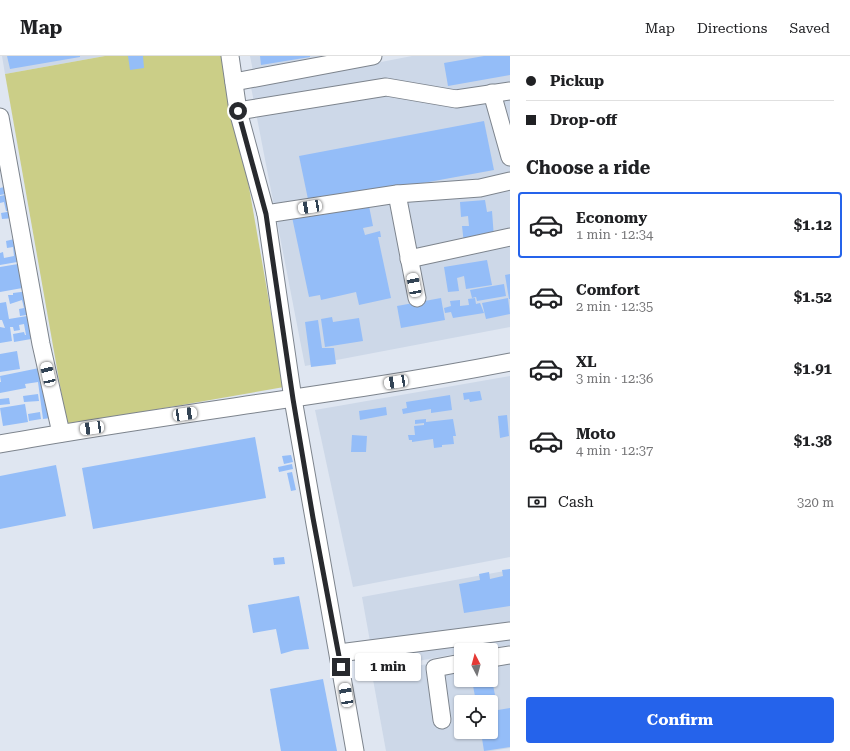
<!DOCTYPE html>
<html lang="en">
<head>
<meta charset="utf-8">
<style>
	:root { --surface:#fff; --page:#f2f2f2; --text:#202124; --muted:#757577; --line:#e0e0e0; --accent:#2563eb }
	body { margin:0; font-family:"Roboto Serif",serif; background:var(--page); color:var(--text); height:100vh; display:flex; flex-direction:column; font-size:15px; white-space:nowrap }
	* { box-sizing:border-box; margin:0 }
	p { font-size:13px; color:var(--muted) }
	.icon { flex:none; width:22px; height:22px; fill:none; stroke:currentColor; stroke-width:2; stroke-linecap:round; stroke-linejoin:round }
	.map { position:relative; flex:1; overflow:hidden }
	.panel { display:flex; flex-direction:column; background:var(--surface); width:340px }
	.panel>* { flex:none }
	.guide { display:grid; align-content:center; height:88px; padding:0 16px; background:var(--surface) }
	.needle { width:26px; rotate:354deg }
	.fabs { position:absolute; left:454px; top:587px; display:grid; gap:8px }
	.fabs a { display:grid; place-items:center; width:44px; height:44px; border-radius:4px; background:var(--surface); box-shadow:0 1px 3px #0004; font-size:20px }
	.end { position:absolute; width:18px; height:18px; margin:-9px; border:5px solid #282a2e; background:#fff; box-shadow:0 0 0 2px #fff }
	.from { border-radius:50% }
	.bubble { position:absolute; height:28px; border-radius:4px; background:var(--surface); box-shadow:0 1px 3px #0004; font-size:13px; font-weight:700; line-height:28px; text-align:center }
	.car { position:absolute; width:12px; height:24px; margin:-12px -6px; border-radius:5px; box-shadow:0 0 3px 1px #0007; background:linear-gradient(#fff 24%,#345 0 40%,#fff 0 76%,#345 0 86%,#fff 0) }
	.guide b { display:flex; align-items:center; gap:14px; height:38px; font-size:15px }
	.guide b+b { border-top:1px solid var(--line) }
	.guide i { width:10px; height:10px; background:var(--text) }
	ul { padding:0; list-style:none }
	li { display:flex; align-items:center; gap:12px; height:66px; margin:0 8px 6px; padding:0 8px; border:2px solid transparent; border-radius:4px }
	li div { flex:1 }
	li b { display:block; font-size:15px }
	li em { font-style:normal; font-weight:700 }
	li.current { border-color:var(--accent) }
	li>.icon { width:36px; height:36px; stroke-width:1.5 }
	h2 { padding:0 16px; font-size:18px; line-height:48px }
	.pay { display:flex; align-items:center; gap:10px; height:44px; padding:0 16px; font-size:15px }
	.pay p { margin-inline-start:auto }
	.cta { display:flex; gap:8px; margin-top:auto; padding:8px 16px }
	.cta a { flex:1; height:46px; border-radius:4px; background:var(--accent); color:#fff; font-size:16px; font-weight:700; line-height:46px; text-align:center }
	header { display:flex; align-items:center; gap:24px; box-sizing:border-box; height:56px; padding:0 20px; background:var(--surface); border-bottom:1px solid var(--line) }
	header strong { font-size:19px }
	nav { display:flex; gap:22px; margin-inline-start:auto; font-size:14px }
	main { display:flex; flex:1; min-height:0 }
	.map>svg:first-child { display:block }
	.built { fill:#cdd8e8; fill-rule:evenodd }
	.green { fill:#cbce87 }
	.building { fill:#94bdf8 }
	.lines { fill:none; stroke-linecap:round; stroke-linejoin:round }
	.minor-casing { stroke:#7d848d; stroke-width:19 }
	.minor { stroke:#fff; stroke-width:17 }
	.route { stroke:#282a2e; stroke-width:5 }
</style>
</head>
<body>
<header>
<strong>Map</strong>
<nav><a>Map</a><a>Directions</a><a>Saved</a></nav>
</header>
<main>
<div class="map">
<svg width="510" height="695" viewBox="0 0 510 695">
	<rect width="100%" height="100%" fill="#dfe6f1"/>
	<g class="built">
		<path d="M2 0H105L5 18Z"/>
		<path d="M250 0H347L253 15Z"/>
		<path d="M412 0H510V271L305 310 251 31Z"/>
		<path d="M510 320V501L353 531 315 354Z"/>
		<path d="M510 514V589L480 594H461V597L375 613 362 541Z"/>
		<path d="M510 593V692L491 695H386L372 618 461 602V624H491V597ZM461 646H491V676H461Z"/>
	</g>
	<path class="green" d="M105 0H226L284 331 67 369 5 18Z"/>
	<g class="building">
		<path d="M7 0H80V1L10 13Z"/>
		<path d="M128 0H143L144 12 130 14Z"/>
		<path d="M260 0H310V1L261 9Z"/>
		<path d="M484 0H510V19L448 30 444 7Z"/>
		<path d="M484 65 494 114 309 148 299 100Z"/>
		<path d="M5 122 11 137 0 139V132L4 131 2 123Z"/>
		<path d="M10 138 13 154 6 155 4 146 0 147V140Z"/>
		<path d="M485 144 487 156 492 155 494 182 464 188 462 170H469L468 160 461 161 460 146Z"/>
		<path d="M368 145 373 170 363 172 365 179 380 175 381 181H378L391 242 359 249 356 236 321 244 320 239 309 241 292 161Z"/>
		<path d="M13 155 14 162 2 163 1 157Z"/>
		<path d="M19 182 23 205 0 209V197L3 196 4 202 14 200 13 191 7 192 6 185Z"/>
		<path d="M487 204 492 229 466 233 464 220 457 222 459 235 448 236 444 211Z"/>
		<path d="M24 207 28 231 0 236V211Z"/>
		<path d="M510 218V243H509L505 219Z"/>
		<path d="M504 228 506 240 477 245 476 241 472 242 470 234Z"/>
		<path d="M29 235 33 258 20 260 19 253 24 252 22 244 10 248 8 239H13V237Z"/>
		<path d="M441 242 445 264 401 272 397 250Z"/>
		<path d="M475 242 476 248 480 247 484 257 453 262 451 256 445 257 444 252 451 250 450 245 460 244V250L469 249 468 243Z"/>
		<path d="M508 242 510 258 486 263 482 247Z"/>
		<path d="M6 246 9 263 33 259 37 282 14 286 13 278 24 276 25 279H26L24 268 19 269 20 274 14 275 13 271H10L12 285 0 287V271L5 272 2 264H0V247Z"/>
		<path d="M332 261 333 266 359 262 363 285 325 291 321 263Z"/>
		<path d="M318 264 322 292H334L336 308 311 311 305 266Z"/>
		<path d="M17 295 20 313 0 316V298Z"/>
		<path d="M44 311 51 362 43 363 38 326 25 328 26 332 0 337V326H1L0 320Z"/>
		<path d="M480 335 482 344 470 346 469 343 464 344 463 337Z"/>
		<path d="M38 338 39 345 24 346 23 340Z"/>
		<path d="M450 339 452 354 431 357V353L403 358 402 353 407 352 406 346Z"/>
		<path d="M9 342 10 348 0 349V343Z"/>
		<path d="M25 348 28 366 3 370 0 352Z"/>
		<path d="M386 351 387 359 360 364 359 355Z"/>
		<path d="M40 356 41 363 29 365 28 358Z"/>
		<path d="M507 359 509 380 500 382 498 360Z"/>
		<path d="M426 363V366L453 363 456 380H453L454 388 442 389V391L434 392 433 383 412 386V384H409L408 379H415L414 370 424 369V367L415 368V364Z"/>
		<path d="M352 379 367 380 366 396H351Z"/>
		<path d="M255 381 266 442 93 473 82 412Z"/>
		<path d="M291 399 293 406 284 408 282 400Z"/>
		<path d="M292 408 293 413 279 416 278 411Z"/>
		<path d="M56 409 66 460 0 473V420Z"/>
		<path d="M292 416 296 434 291 435 287 417Z"/>
		<path d="M284 501 285 508 274 509 273 502Z"/>
		<path d="M510 513V550L464 557 459 528 480 524 479 518 489 516 490 523 503 520 502 514Z"/>
		<path d="M299 540 309 593 295 594 281 598 276 573 253 577 248 549Z"/>
		<path d="M323 623 337 695H281L270 633Z"/>
		<path d="M472 624H492L498 654 510 652V691L484 695 481 676H491V646H476Z"/>
	</g>
	<g class="lines">
		<g class="minor-casing">
			<g id="minor">
				<path d="M230 0 238 55 266 158 293 343 355 695"/>
				<path d="M234 26 373 0"/>
				<path d="M492 37 510 101"/>
				<path d="M238 55 386 31 456 43 510 35"/>
				<path d="M0 61 41 288 61 377"/>
				<path d="M397 138 417 242"/>
				<path d="M266 158 397 138 480 132 510 125"/>
				<path d="M409 203 510 181"/>
				<path d="M0 388C170 357 341 339 510 306"/>
				<path d="M339 597 510 575"/>
				<path d="M491 602 510 599"/>
				<path d="M442 664 435 612 461 607"/>
			</g>
		</g>
		<use href="#minor" class="minor"/>
	</g>
	<g class="lines">
		<path class="route" d="M238 55 266 158 293 343 313 462 341 611"/>
	</g>
</svg>
<div class="fabs">
<a><svg class="needle" viewBox="-14 -14 28 28"><path d="M0-13l5 13h-10z" fill="#e53935"/><path d="M0 13l5-13h-10z" fill="#757577"/></svg></a>
<a><svg class="icon" aria-label="locate" viewBox="0 0 24 24"><circle cx="12" cy="12" r="6"/><path d="M12 2v4M12 18v4M2 12h4M18 12h4"/></svg></a>
</div>
<i class="end from" style="left:238px;top:55px"></i>
<i class="end" style="left:341px;top:611px"></i>
<div class="bubble" style="left:355px;top:597px;width:66px">1 min</div>
<i class="car" style="left:310px;top:151px;rotate:261deg"></i>
<i class="car" style="left:414px;top:229px;rotate:349deg"></i>
<i class="car" style="left:48px;top:318px;rotate:347deg"></i>
<i class="car" style="left:396px;top:326px;rotate:261deg"></i>
<i class="car" style="left:185px;top:358px;rotate:82deg"></i>
<i class="car" style="left:92px;top:372px;rotate:262deg"></i>
<i class="car" style="left:346px;top:639px;rotate:350deg"></i>
</div>
<section class="panel">
<div class="guide">
<b><i class="from"></i>Pickup</b>
<b><i></i>Drop-off</b>
</div>
<h2>Choose a ride</h2>
<ul>
<li class="current"><svg class="icon" aria-label="car" viewBox="0 0 24 24"><path d="M5 17H2v-5l4-1 3-4h7l3 4 3 1v5h-3M9 17h6M6 11h13"/><circle cx="7" cy="17" r="2"/><circle cx="17" cy="17" r="2"/></svg><div><b>Economy</b><p>1 min · 12:34</p></div><em>$1.12</em></li>
<li><svg class="icon" aria-label="car" viewBox="0 0 24 24"><path d="M5 17H2v-5l4-1 3-4h7l3 4 3 1v5h-3M9 17h6M6 11h13"/><circle cx="7" cy="17" r="2"/><circle cx="17" cy="17" r="2"/></svg><div><b>Comfort</b><p>2 min · 12:35</p></div><em>$1.52</em></li>
<li><svg class="icon" aria-label="car" viewBox="0 0 24 24"><path d="M5 17H2v-5l4-1 3-4h7l3 4 3 1v5h-3M9 17h6M6 11h13"/><circle cx="7" cy="17" r="2"/><circle cx="17" cy="17" r="2"/></svg><div><b>XL</b><p>3 min · 12:36</p></div><em>$1.91</em></li>
<li><svg class="icon" aria-label="car" viewBox="0 0 24 24"><path d="M5 17H2v-5l4-1 3-4h7l3 4 3 1v5h-3M9 17h6M6 11h13"/><circle cx="7" cy="17" r="2"/><circle cx="17" cy="17" r="2"/></svg><div><b>Moto</b><p>4 min · 12:37</p></div><em>$1.38</em></li>
</ul>
<div class="pay"><svg class="icon" aria-label="cash" viewBox="0 0 24 24"><path d="M3 7h18v10H3z"/><circle cx="12" cy="12" r="2"/></svg>Cash<p>320 m</p></div>
<div class="cta"><a>Confirm</a></div>
</section>
</main>
</body>
</html>
